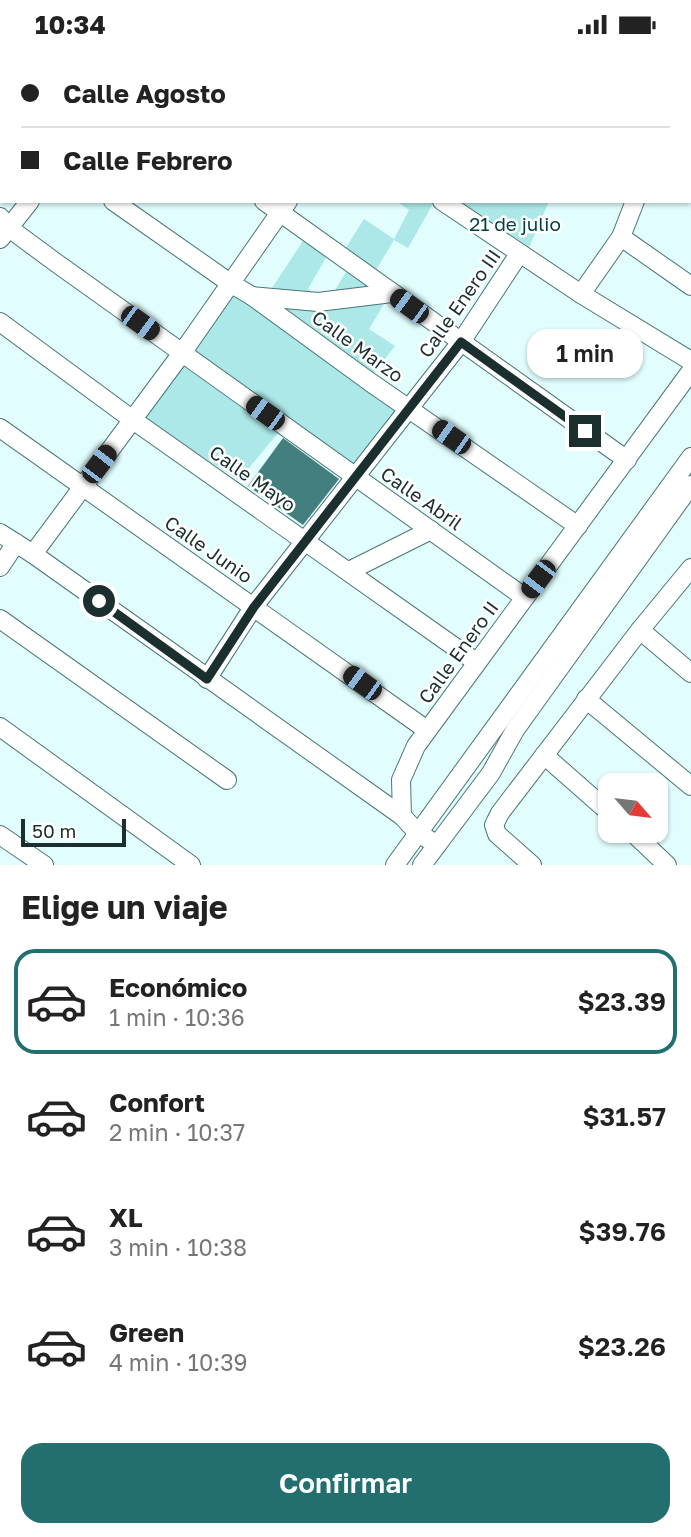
<!DOCTYPE html>
<html lang="es">
<head>
<meta charset="utf-8">
<style>
	:root { --surface:#fff; --page:#f2f2f2; --text:#222; --muted:#767676; --line:#e0e0e0; --accent:#236f6f }
	body { margin:0; font-family:"Golos Text",sans-serif; background:var(--page); color:var(--text); height:100vh; display:flex; flex-direction:column; font-size:26px; white-space:nowrap }
	* { box-sizing:border-box; margin:0 }
	p { font-size:23px; color:var(--muted) }
	.icon { flex:none; width:38px; height:38px; fill:none; stroke:currentColor; stroke-width:2; stroke-linecap:round; stroke-linejoin:round }
	.map { position:relative; height:816px; overflow:hidden }
	.details { display:flex; flex-direction:column; background:var(--surface); flex:1 }
	.details>* { flex:none }
	.hud { position:absolute; left:0px; top:0px; width:691px; height:154px; box-shadow:0 2px 5px #0004; display:grid; align-content:center; height:154px; padding:0 21px; background:var(--surface) }
	.needle { width:46px; rotate:118deg }
	.buttons { position:absolute; left:598px; top:724px; display:grid; gap:14px }
	.buttons a { display:grid; place-items:center; width:70px; height:70px; border-radius:14px; background:var(--surface); box-shadow:0 2px 5px #0004; font-size:35px }
	.scale { position:absolute; left:21px; bottom:18px; width:105px; box-sizing:border-box; padding-left:7px; border:4px solid #1c2f2f; border-top:0; font-size:19px; line-height:24px; white-space:nowrap; color:#1c2f2f; -webkit-text-stroke:5px #fff; paint-order:stroke }
	.end { position:absolute; width:32px; height:32px; margin:-16px; border:9px solid #1c2f2f; background:#fff; box-shadow:0 0 0 4px #fff }
	.from { border-radius:50% }
	.bubble { position:absolute; height:49px; border-radius:21px; background:var(--surface); box-shadow:0 2px 5px #0004; font-size:23px; font-weight:600; line-height:49px; text-align:center }
	.car { position:absolute; width:21px; height:42px; margin:-21px -10px; border-radius:9px; box-shadow:0 0 5px 2px #0007; background:linear-gradient(#222 24%,#8ab4d8 0 40%,#222 0 76%,#8ab4d8 0 86%,#222 0) }
	.hud b { display:flex; align-items:center; gap:24px; height:66px; font-size:26px }
	.hud b+b { border-top:2px solid var(--line) }
	.hud i { width:18px; height:18px; background:var(--text) }
	ul { padding:0; list-style:none }
	li { display:flex; align-items:center; gap:21px; height:105px; margin:0 14px 10px; padding:0 7px; border:4px solid transparent; border-radius:21px }
	li div { flex:1 }
	li b { display:block; font-size:26px }
	li em { font-style:normal; font-weight:600 }
	li.active { border-color:var(--accent) }
	li>.icon { width:63px; height:63px; stroke-width:1.5 }
	h2 { padding:0 21px; font-size:32px; line-height:84px }
	.action { display:flex; gap:14px; margin-top:auto; padding:14px 21px }
	.action a { flex:1; height:80px; border-radius:21px; background:var(--accent); color:#fff; font-size:28px; font-weight:600; line-height:80px; text-align:center }
	.status { display:flex; justify-content:space-between; align-items:center; height:49px; padding:0 35px; background:var(--surface); direction:ltr }
	.status svg { height:19px; fill:currentColor }
	.map>svg:first-child { display:block }
	.green { fill:#ace8e7 }
	.building { fill:#437f7f }
	.lines { fill:none; stroke-linecap:round; stroke-linejoin:round }
	.street-casing { stroke:#497575; stroke-width:20 }
	.street { stroke:#fff; stroke-width:18 }
	.route { stroke:#1c2f2f; stroke-width:9 }
	.labels { text-anchor:middle; dominant-baseline:central; stroke-width:5; stroke-linejoin:round; paint-order:stroke }
	.park-label { font-size:19px; fill:#023e3f; stroke:#fff }
	.street-label { font-size:19px; fill:#1c2f2f; stroke:#fff }
</style>
</head>
<body>
<div class="status"><b>10:34</b><svg viewBox="0 0 49 12"><path d="M0 12V9h3v3zM5 12V6h3v6zM10 12V3h3v9zM15 12V0h3v12zM26 1h20v11H26zM47 4h2v5h-2z"/></svg></div>
<div class="map">
<svg width="691" height="816" viewBox="0 0 691 816">
	<rect width="100%" height="100%" fill="#e1fdfd"/>
	<g class="green">
		<path d="M228 0H614L613 2Z"/>
		<path d="M396 152 434 153 408 199 394 191 373 226 342 205 364 170 394 190 409 161Z"/>
		<path d="M442 152H549L525 208Z"/>
		<path d="M305 189 328 205 308 240 328 253 349 218 387 250 369 280 395 297 371 328 264 251Z"/>
		<path d="M232 240 400 360 355 416 287 373 239 431 145 371Z"/>
	</g>
	<path class="building" d="M283 389 339 430 303 476 248 437Z"/>
	<g class="lines">
		<g class="street-casing">
			<g id="street">
				<path d="M35 0 38 2"/>
				<path d="M211 0 213 2"/>
				<path d="M258 0V2"/>
				<path d="M143 2 145 0"/>
				<path d="M0 51 2 49"/>
				<path d="M690 55 691 53"/>
				<path d="M690 138 691 139"/>
				<path d="M113 152 230 234 252 247 370 333 578 477"/>
				<path d="M264 152 627 411"/>
				<path d="M442 152 581 245 691 312"/>
				<path d="M0 168 9 179 55 213 524 548"/>
				<path d="M621 188 691 237"/>
				<path d="M0 190 30 152"/>
				<path d="M581 245 621 188 635 152"/>
				<path d="M252 247 318 253 392 244"/>
				<path d="M0 273 133 371 476 613"/>
				<path d="M0 379 427 681"/>
				<path d="M0 484 33 505 402 767"/>
				<path d="M33 505 182 304 288 152"/>
				<path d="M0 518 16 494"/>
				<path d="M349 522 431 481"/>
				<path d="M0 570 227 731"/>
				<path d="M640 581 691 624"/>
				<path d="M207 630 254 557 461 293 519 205"/>
				<path d="M586 650 691 737"/>
				<path d="M0 678 191 816"/>
				<path d="M544 706 611 765"/>
				<path d="M631 782 667 816"/>
				<path d="M0 786 44 816"/>
				<path d="M437 796 417 783 402 767 401 731 416 697 691 322"/>
				<path d="M395 816 691 408"/>
				<path d="M422 816 491 724 515 681 691 436"/>
				<path d="M532 816 497 785 494 776 500 764 640 581 691 519"/>
			</g>
		</g>
		<use href="#street" class="street"/>
	</g>
	<g class="lines">
		<path class="route" d="M99 552 207 630 254 558 461 293 585 382"/>
	</g>
	<g class="labels">
		<g class="park-label">
			<text x="515" y="174">21 de julio</text>
		</g>
		<g class="street-label">
			<text transform="translate(459 254) rotate(-55)">Calle Enero III</text>
			<text transform="translate(358 297) rotate(36)">Calle Marzo</text>
			<text transform="translate(253 429) rotate(35)">Calle Mayo</text>
			<text transform="translate(422 449) rotate(35)">Calle Abril</text>
			<text transform="translate(209 500) rotate(35)">Calle Junio</text>
			<text transform="translate(458 603) rotate(-54)">Calle Enero II</text>
		</g>
	</g>
</svg>
<div class="buttons">
<a><svg class="needle" viewBox="-14 -14 28 28"><path d="M0-13l5 13h-10z" fill="#e53935"/><path d="M0 13l5-13h-10z" fill="#767676"/></svg></a>
</div>
<div class="scale">50 m</div>
<i class="end from" style="left:99px;top:552px"></i>
<i class="end" style="left:585px;top:382px"></i>
<div class="bubble" style="left:527px;top:280px;width:116px">1 min</div>
<i class="car" style="left:409px;top:257px;rotate:306deg"></i>
<i class="car" style="left:140px;top:274px;rotate:126deg"></i>
<i class="car" style="left:265px;top:364px;rotate:306deg"></i>
<i class="car" style="left:451px;top:388px;rotate:305deg"></i>
<i class="car" style="left:99px;top:415px;rotate:37deg"></i>
<i class="car" style="left:538px;top:530px;rotate:217deg"></i>
<i class="car" style="left:362px;top:634px;rotate:306deg"></i>
<div class="hud">
<b><i class="from"></i>Calle Agosto</b>
<b><i></i>Calle Febrero</b>
</div>
</div>
<section class="details">
<h2>Elige un viaje</h2>
<ul>
<li class="active"><svg class="icon" aria-label="car" viewBox="0 0 24 24"><path d="M5 17H2v-5l4-1 3-4h7l3 4 3 1v5h-3M9 17h6M6 11h13"/><circle cx="7" cy="17" r="2"/><circle cx="17" cy="17" r="2"/></svg><div><b>Económico</b><p>1 min · 10:36</p></div><em>$23.39</em></li>
<li><svg class="icon" aria-label="car" viewBox="0 0 24 24"><path d="M5 17H2v-5l4-1 3-4h7l3 4 3 1v5h-3M9 17h6M6 11h13"/><circle cx="7" cy="17" r="2"/><circle cx="17" cy="17" r="2"/></svg><div><b>Confort</b><p>2 min · 10:37</p></div><em>$31.57</em></li>
<li><svg class="icon" aria-label="car" viewBox="0 0 24 24"><path d="M5 17H2v-5l4-1 3-4h7l3 4 3 1v5h-3M9 17h6M6 11h13"/><circle cx="7" cy="17" r="2"/><circle cx="17" cy="17" r="2"/></svg><div><b>XL</b><p>3 min · 10:38</p></div><em>$39.76</em></li>
<li><svg class="icon" aria-label="car" viewBox="0 0 24 24"><path d="M5 17H2v-5l4-1 3-4h7l3 4 3 1v5h-3M9 17h6M6 11h13"/><circle cx="7" cy="17" r="2"/><circle cx="17" cy="17" r="2"/></svg><div><b>Green</b><p>4 min · 10:39</p></div><em>$23.26</em></li>
</ul>
<div class="action"><a>Confirmar</a></div>
</section>
</body>
</html>
